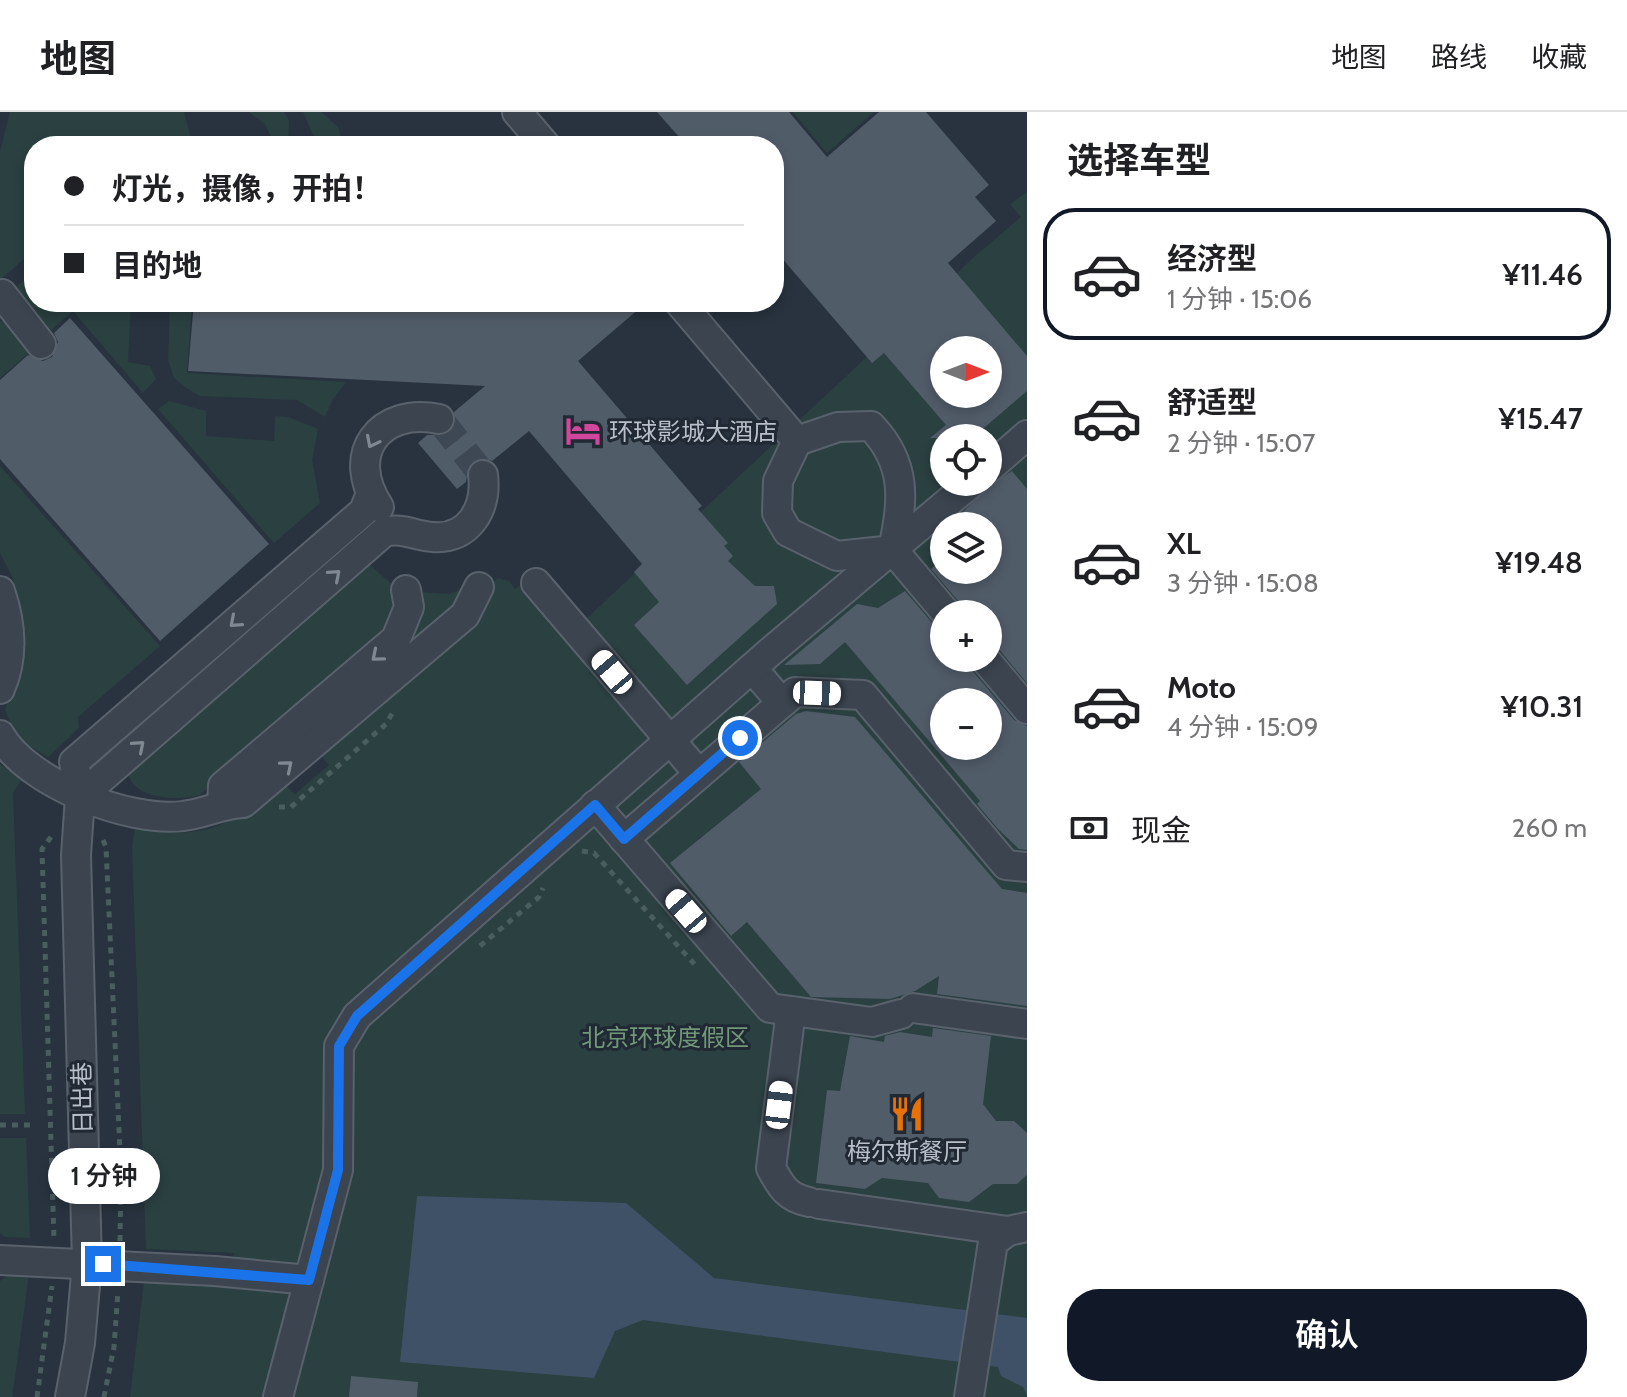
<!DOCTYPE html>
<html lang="zh">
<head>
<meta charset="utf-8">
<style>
	:root { --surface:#fff; --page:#f2f2f2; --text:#202124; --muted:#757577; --line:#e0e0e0; --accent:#111827 }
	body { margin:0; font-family:Cabin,"Noto Sans SC",sans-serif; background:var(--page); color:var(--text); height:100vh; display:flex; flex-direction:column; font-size:30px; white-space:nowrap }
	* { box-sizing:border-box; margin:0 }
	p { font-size:26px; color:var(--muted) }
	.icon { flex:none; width:44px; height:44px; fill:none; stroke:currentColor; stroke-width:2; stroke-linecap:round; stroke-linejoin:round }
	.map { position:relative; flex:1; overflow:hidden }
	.drawer { display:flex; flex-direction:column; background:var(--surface); width:600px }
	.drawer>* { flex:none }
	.banner { position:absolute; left:24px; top:24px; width:760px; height:176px; border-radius:32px; box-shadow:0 4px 12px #0003; display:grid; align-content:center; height:176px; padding:0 40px; background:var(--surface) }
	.needle { width:52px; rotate:90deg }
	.controls { position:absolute; left:930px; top:224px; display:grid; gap:16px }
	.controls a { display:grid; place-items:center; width:72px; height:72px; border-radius:50%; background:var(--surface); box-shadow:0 4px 12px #0003; font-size:40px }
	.end { position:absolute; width:36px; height:36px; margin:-18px; border:10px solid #1a73e8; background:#fff; box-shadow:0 0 0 4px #fff }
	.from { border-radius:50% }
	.bubble { position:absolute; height:56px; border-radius:28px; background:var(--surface); box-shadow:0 4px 12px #0003; font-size:26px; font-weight:600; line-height:56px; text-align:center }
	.car { position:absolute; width:24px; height:48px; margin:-24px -12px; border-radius:10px; box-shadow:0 0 6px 2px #0007; background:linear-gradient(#fff 24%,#345 0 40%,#fff 0 76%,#345 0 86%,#fff 0) }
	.banner b { display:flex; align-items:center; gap:28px; height:76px; font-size:30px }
	.banner b+b { border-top:2px solid var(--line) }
	.banner i { width:20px; height:20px; background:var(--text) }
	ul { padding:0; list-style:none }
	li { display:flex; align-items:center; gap:24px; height:132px; margin:0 16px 12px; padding:0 24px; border:4px solid transparent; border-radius:32px }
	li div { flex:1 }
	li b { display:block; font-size:30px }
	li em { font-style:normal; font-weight:600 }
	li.active { border-color:var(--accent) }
	li>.icon { width:72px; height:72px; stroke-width:1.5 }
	h2 { padding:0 40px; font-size:36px; line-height:96px }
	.pay { display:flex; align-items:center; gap:20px; height:88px; padding:0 40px; font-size:30px }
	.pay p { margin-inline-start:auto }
	.cta { display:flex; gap:16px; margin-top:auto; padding:16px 40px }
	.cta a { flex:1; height:92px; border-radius:32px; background:var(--accent); color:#fff; font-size:32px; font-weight:600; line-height:92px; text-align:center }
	header { display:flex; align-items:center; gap:48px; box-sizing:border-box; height:112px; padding:0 40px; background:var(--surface); border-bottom:2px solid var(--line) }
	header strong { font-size:38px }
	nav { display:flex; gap:44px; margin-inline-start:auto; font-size:28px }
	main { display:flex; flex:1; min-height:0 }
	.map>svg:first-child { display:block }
	.green { fill:#2b4041; fill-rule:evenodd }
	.water { fill:#3f5166 }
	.building { fill:#515c69; fill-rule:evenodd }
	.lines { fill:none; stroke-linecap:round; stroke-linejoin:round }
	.minor-tunnel { stroke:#3e4854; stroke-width:28; stroke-dasharray:28 14; stroke-linecap:butt }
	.minor-casing { stroke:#59626c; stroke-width:32 }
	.path { stroke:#4a5d5f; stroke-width:5; stroke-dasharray:6 6; stroke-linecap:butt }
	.minor { stroke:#3b444f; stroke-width:28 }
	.oneway { stroke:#808892 }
	.route { stroke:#1a73e8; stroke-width:10 }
	.labels { text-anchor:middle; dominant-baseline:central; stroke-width:6; stroke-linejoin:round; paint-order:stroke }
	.poi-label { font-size:24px; fill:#b8bfc9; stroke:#202934; text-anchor:start }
	.park-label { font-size:24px; fill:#719878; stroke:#202934 }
	.street-label { font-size:24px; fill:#b8bfc9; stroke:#202934 }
</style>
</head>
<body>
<header>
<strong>地图</strong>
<nav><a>地图</a><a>路线</a><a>收藏</a></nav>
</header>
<main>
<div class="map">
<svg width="1027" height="1285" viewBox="0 0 1027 1285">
	<rect width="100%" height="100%" fill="#28333f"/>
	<g class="green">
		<path d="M10 0H184L193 34H34V138L0 168V39Z"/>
		<path d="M249 0H284L289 8 288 34H275L265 12Z"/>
		<path d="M303 0H321L338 15 344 34H318Z"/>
		<path d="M793 0H874L827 41Z"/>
		<path d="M1027 80V1285H130L144 1170 229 1173 234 1141 146 1137 132 735 135 717C215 726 221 719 281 668L295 682 329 653 317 639 498 466 509 469 515 477 525 469 571 521 973 146 1021 105 1010 92ZM944 238H988V282H944ZM944 326H988V370H944ZM944 414H988V458H944ZM944 502H988V546H944ZM944 590H988V634H944Z"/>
		<path d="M34 160V190H131L128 250 150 254 156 267 143 281 73 199 51 218 16 175Z"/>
		<path d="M170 190 192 191 187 261 346 270 333 287 325 305 297 288 200 284 185 275 174 266 168 248Z"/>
		<path d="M0 209 9 210 32 238 0 266Z"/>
		<path d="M169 289 206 299V324L274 329 275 304 288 305 318 317 312 348 320 391 274 431 158 297Z"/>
		<path d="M0 354 160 534 78 605 79 616 48 645 17 627 5 598 19 554 23 511 13 466 0 441Z"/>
		<path d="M366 450 393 473 399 508 200 683C177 689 136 688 128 662Z"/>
		<path d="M471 474 465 487 268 658 418 480 449 482Z"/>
		<path d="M0 652 21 668 13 681 25 1002H0Z"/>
		<path d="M0 1026H26L30 1126 5 1125 0 1121Z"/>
		<path d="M10 1162H29L13 1280 12 1285H0V1169Z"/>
	</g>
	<path class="water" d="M417 1084 626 1091 714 1166 1027 1206V1283L1023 1275 1001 1264 998 1255 643 1208 615 1219 594 1266 400 1250Z"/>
	<g class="building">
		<path d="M657 0H789L827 45 879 0H926L989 73 975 85 996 109 948 151 1027 244V279L972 326H930L946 313 884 241 872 251 774 137V34H687ZM944 238H988V282H944Z"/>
		<path d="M194 190 422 194 426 190H647L578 249 702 394 698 397 728 431 724 434 733 444 728 449 755 474H774L777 492 687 573 634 513 659 490 634 460 642 452 529 319 492 349 483 346 473 349 468 356 466 370 457 377 418 331 427 323H445L452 317 454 300 485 274 188 259Z"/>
		<path d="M70 206 269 432 160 529 0 347V268L28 243 43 249 52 245 58 230 54 221Z"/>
		<path d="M1012 359 1027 377V571L997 535 988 530V502H964L960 491 931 457 944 446V458H988V414H962L963 400 988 374Z"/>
		<path d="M905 479 934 513 944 518V546H967L971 557 1014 608 1027 614V738L1019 737 998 717 977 692 980 689 845 530 820 552 784 553 857 492 878 496ZM944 590H988V634H944Z"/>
		<path d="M806 599 855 605 1002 777 1027 781V894L937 882 939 864 915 879 890 887 811 885 747 810 731 824 670 751 761 677 739 650 796 602Z"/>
		<path d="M933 916 991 924 983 992 996 1009H1014L1027 1021V1063L1017 1072H993L969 1090 939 1086 928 1071 882 1066 865 1077 816 1071 827 978 840 979 850 924 884 930 885 924 900 920 932 925Z"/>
		<path d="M351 1264 418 1270 417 1285H349Z"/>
	</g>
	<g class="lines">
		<path class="minor-tunnel" d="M439 307 483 363"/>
		<g class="minor-casing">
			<g id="minor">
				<path d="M517 0 546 34"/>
				<path d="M0 184 2 182 41 232"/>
				<path d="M679 190 797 329"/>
				<path d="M871 314C908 353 903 389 893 438L837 444 788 420 777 401 778 369 797 329 838 315Z"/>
				<path d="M988 357 1027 323"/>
				<path d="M379 395C344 342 379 295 439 307"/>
				<path d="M893 438 947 502"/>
				<path d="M536 471 699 662"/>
				<path d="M0 479C11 511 14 545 0 577"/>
				<path d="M984 546 1027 597"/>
				<path d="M782 591 795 580 863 583 1006 753 1027 755"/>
				<path d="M0 623C27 671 129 711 183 704 204 702 221 692 243 691L465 503 479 475"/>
				<path d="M80 685 384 420C403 415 414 424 433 425 470 428 487 395 483 363"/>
				<path d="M222 692 223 674 396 527 409 495 406 478"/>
				<path d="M595 693 770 896 872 910 901 902"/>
				<path d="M624 727 782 591 752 556"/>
				<path d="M913 896 1027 912"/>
				<path d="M791 899 771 1056C781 1075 788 1086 809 1090"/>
				<path d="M819 1092 1008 1119"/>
				<path d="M0 1148 215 1159 309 1168"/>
				<path d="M70 1285 80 1231 87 1151 76 743 80 685 74 650 364 399 371 381"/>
				<path d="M278 1285 338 1058 339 934 357 904 770 540 972 370"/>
				<path d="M969 1285 993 1130 1008 1119 1027 1115"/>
			</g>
		</g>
		<g class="path">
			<path d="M279 695H291L386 612 394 598"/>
			<path d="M51 725 42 737 54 1128"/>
			<path d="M103 728 106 735 121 1061 120 1129"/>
			<path d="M582 739 594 741 697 855"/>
			<path d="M480 834 539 785 543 776"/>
			<path d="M0 1013H35"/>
			<path d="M37 1285 52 1174"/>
			<path d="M104 1285 114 1235 118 1179"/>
		</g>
		<use href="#minor" class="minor"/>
	</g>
	<defs><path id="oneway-chevron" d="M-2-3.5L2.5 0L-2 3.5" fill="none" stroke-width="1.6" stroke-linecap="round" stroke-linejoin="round" transform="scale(2)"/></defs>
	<g class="oneway">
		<use href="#oneway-chevron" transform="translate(372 330) rotate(117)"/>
		<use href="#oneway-chevron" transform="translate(335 463) rotate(-41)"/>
		<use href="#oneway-chevron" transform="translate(235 510) rotate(139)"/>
		<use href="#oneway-chevron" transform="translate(377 544) rotate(140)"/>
		<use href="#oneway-chevron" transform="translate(139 634) rotate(-41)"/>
		<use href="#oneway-chevron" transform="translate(287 654) rotate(-40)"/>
	</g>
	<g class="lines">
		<path class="route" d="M103 1152 309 1168 338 1058 339 934 357 904 595 693 624 727 740 626"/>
	</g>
	<defs>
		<g id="hotel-bare" transform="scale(2.76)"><path d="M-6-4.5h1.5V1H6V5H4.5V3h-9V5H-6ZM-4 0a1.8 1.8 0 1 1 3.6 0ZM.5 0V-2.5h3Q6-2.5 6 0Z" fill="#d1479c" stroke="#202934" stroke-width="2.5" paint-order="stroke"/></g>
		<g id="restaurant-bare" transform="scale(2.76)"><path d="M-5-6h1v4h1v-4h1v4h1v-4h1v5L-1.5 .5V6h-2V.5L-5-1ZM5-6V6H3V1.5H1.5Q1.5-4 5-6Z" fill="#e8710a" stroke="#202934" stroke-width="2.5" paint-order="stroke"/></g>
	</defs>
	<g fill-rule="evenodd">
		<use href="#hotel-bare" x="583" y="319"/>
		<use href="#restaurant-bare" x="907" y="1002"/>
	</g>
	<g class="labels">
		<g class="poi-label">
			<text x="609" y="319">环球影城大酒店</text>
			<text x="907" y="1039" text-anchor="middle">梅尔斯餐厅</text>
		</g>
		<g class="park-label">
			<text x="665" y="925">北京环球度假区</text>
		</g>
		<g class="street-label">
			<text transform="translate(82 986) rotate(-91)">日出巷</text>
		</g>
	</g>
</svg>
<div class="controls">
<a><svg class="needle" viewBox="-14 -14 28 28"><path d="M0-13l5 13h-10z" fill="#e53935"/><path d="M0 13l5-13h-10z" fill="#757577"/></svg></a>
<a><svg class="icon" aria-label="locate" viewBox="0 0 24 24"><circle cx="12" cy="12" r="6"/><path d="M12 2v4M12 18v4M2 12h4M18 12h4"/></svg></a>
<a><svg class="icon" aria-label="layers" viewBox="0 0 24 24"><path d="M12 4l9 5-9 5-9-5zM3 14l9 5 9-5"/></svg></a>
<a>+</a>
<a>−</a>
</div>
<i class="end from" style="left:740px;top:626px"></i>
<i class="end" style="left:103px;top:1152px"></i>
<div class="bubble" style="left:48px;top:1036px;width:112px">1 分钟</div>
<i class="car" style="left:612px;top:560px;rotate:320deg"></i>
<i class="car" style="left:817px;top:581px;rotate:92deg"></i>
<i class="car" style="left:686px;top:799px;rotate:319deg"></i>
<i class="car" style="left:779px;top:993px;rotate:7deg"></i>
<div class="banner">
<b><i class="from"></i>灯光，摄像，开拍！</b>
<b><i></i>目的地</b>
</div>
</div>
<section class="drawer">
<h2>选择车型</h2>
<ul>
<li class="active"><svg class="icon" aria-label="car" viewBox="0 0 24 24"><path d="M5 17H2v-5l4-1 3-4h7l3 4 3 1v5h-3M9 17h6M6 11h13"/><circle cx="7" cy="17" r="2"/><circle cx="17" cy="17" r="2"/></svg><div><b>经济型</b><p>1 分钟 · 15:06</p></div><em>¥11.46</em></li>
<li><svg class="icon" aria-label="car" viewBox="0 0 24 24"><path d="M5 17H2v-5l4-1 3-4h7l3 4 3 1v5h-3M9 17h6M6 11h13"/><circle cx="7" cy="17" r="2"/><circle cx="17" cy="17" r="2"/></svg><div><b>舒适型</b><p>2 分钟 · 15:07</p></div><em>¥15.47</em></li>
<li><svg class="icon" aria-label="car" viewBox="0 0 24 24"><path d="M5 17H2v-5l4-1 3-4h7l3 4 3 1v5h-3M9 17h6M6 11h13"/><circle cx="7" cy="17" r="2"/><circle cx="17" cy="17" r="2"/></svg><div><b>XL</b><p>3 分钟 · 15:08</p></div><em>¥19.48</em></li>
<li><svg class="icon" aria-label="car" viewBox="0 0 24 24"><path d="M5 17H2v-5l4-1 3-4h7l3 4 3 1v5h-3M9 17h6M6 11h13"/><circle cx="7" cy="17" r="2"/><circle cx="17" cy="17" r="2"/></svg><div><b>Moto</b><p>4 分钟 · 15:09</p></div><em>¥10.31</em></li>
</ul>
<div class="pay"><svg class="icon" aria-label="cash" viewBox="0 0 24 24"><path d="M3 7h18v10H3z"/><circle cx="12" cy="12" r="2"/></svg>现金<p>260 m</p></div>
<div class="cta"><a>确认</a></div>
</section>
</main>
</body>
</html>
